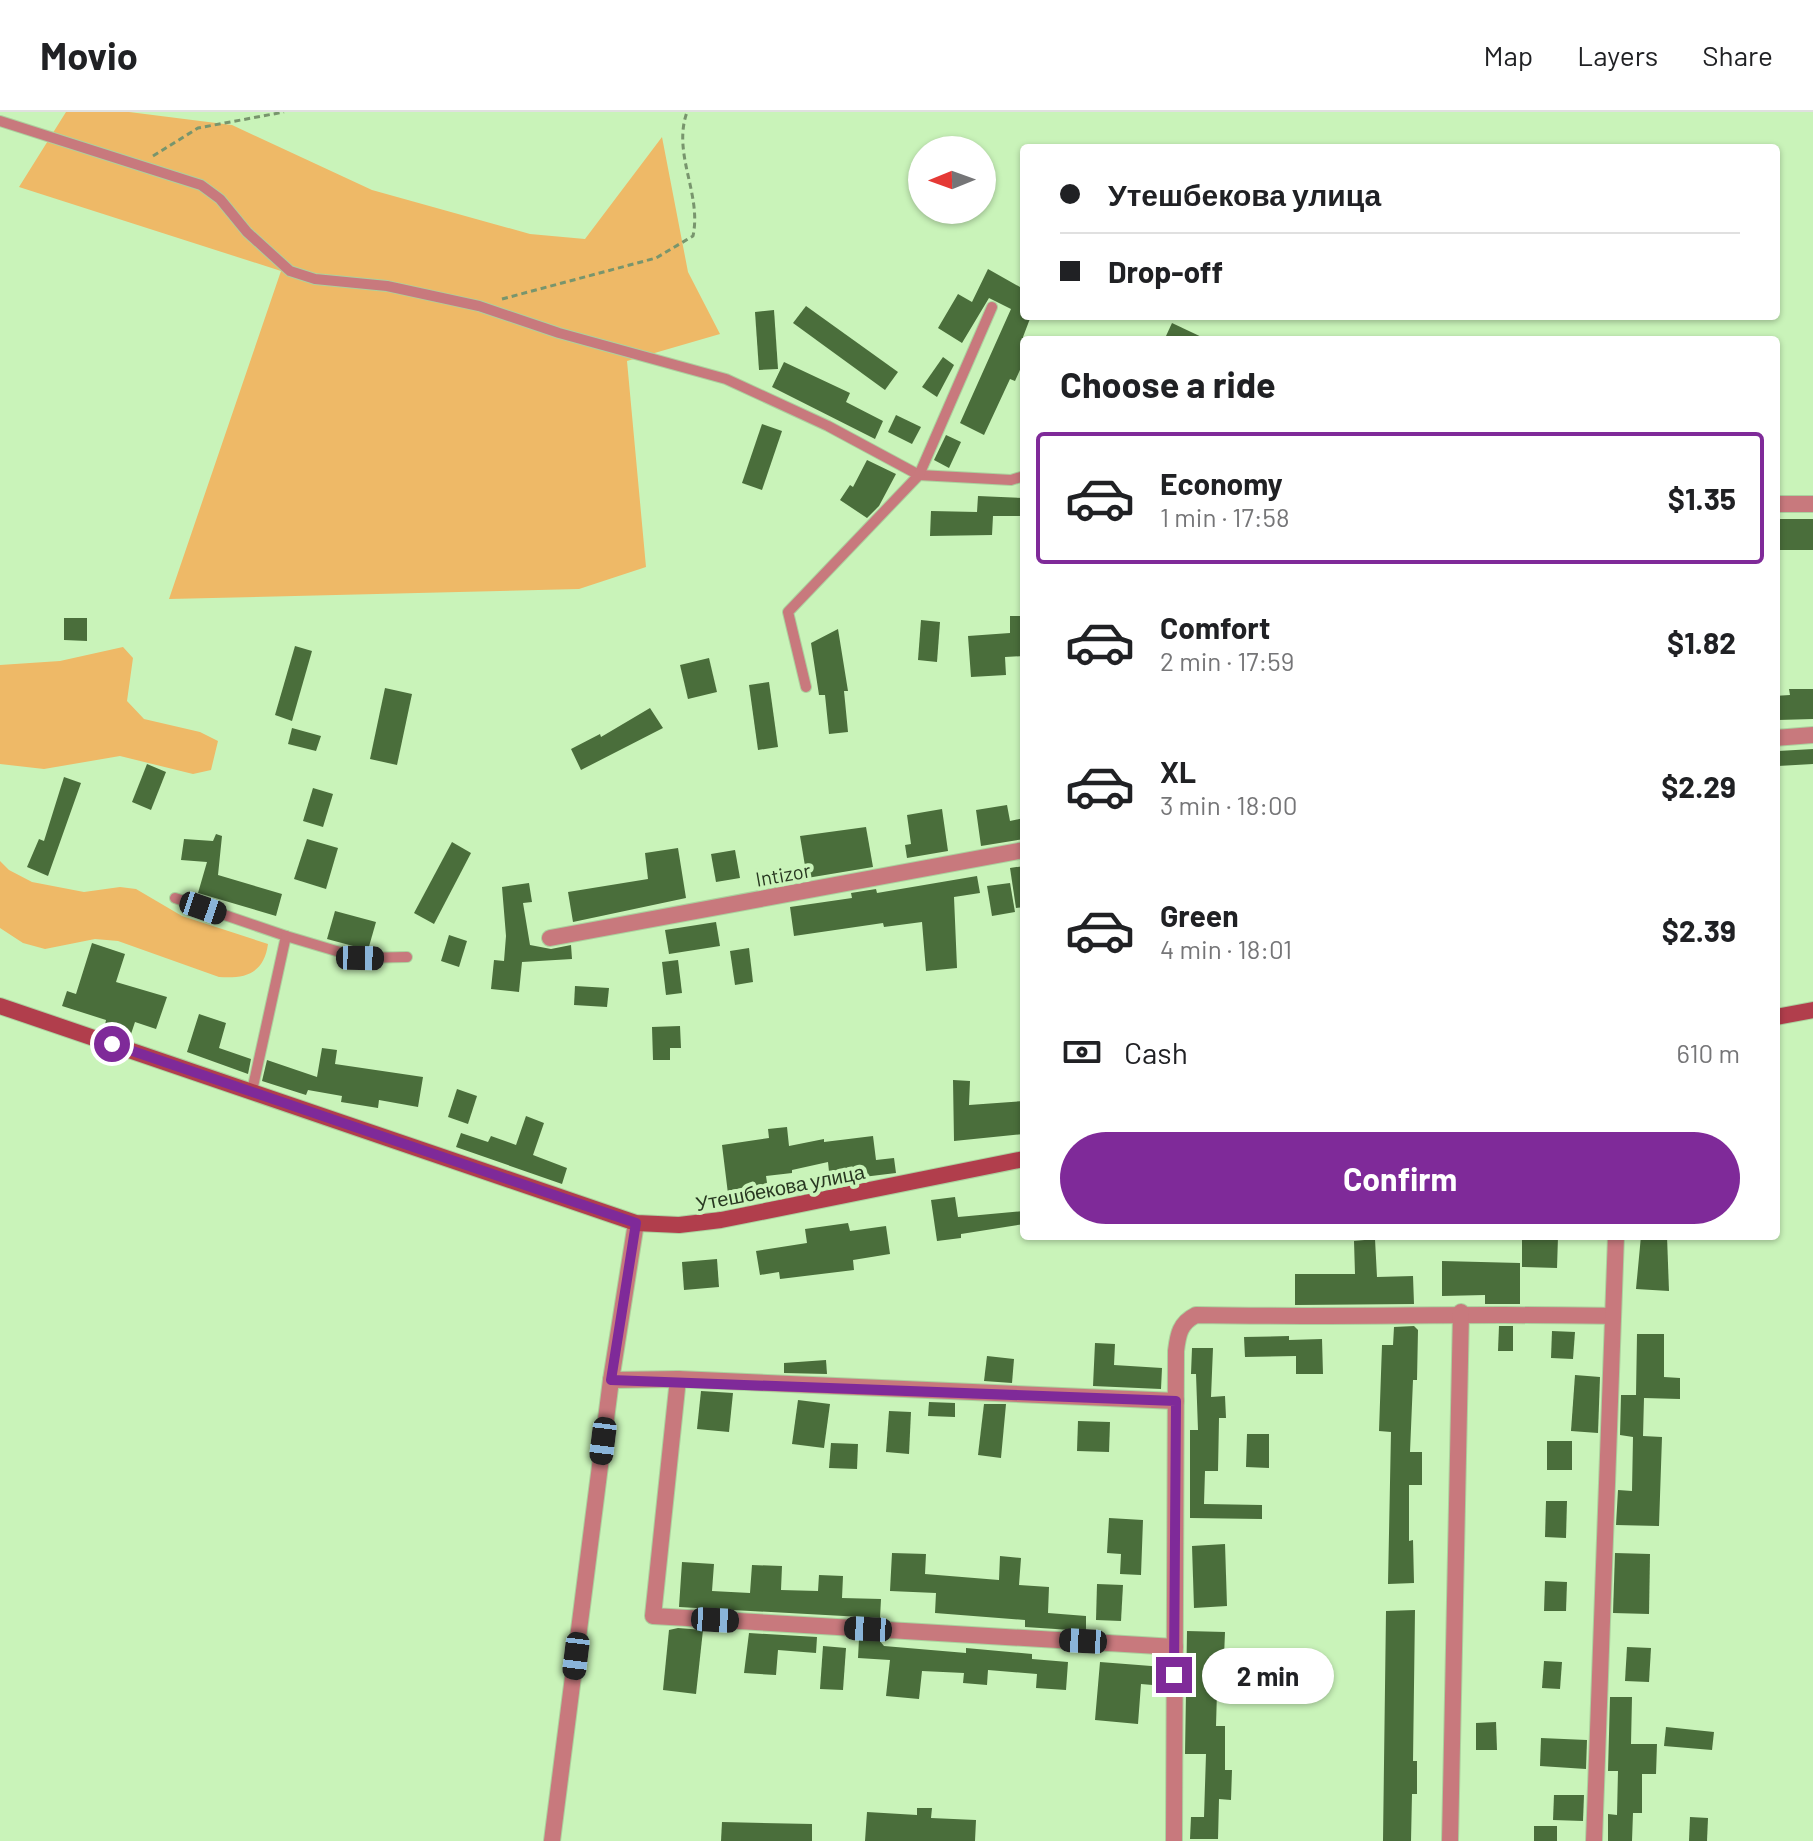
<!DOCTYPE html>
<html lang="en">
<head>
<meta charset="utf-8">
<style>
	:root { --surface:#fff; --page:#f6f6f6; --text:#202124; --muted:#757577; --line:#e0e0e0; --accent:#7f2a99 }
	body { margin:0; font-family:Barlow,sans-serif; background:var(--page); color:var(--text); height:100vh; display:flex; flex-direction:column; font-size:30px; white-space:nowrap }
	* { box-sizing:border-box; margin:0 }
	p { font-size:26px; color:var(--muted) }
	.icon { flex:none; width:44px; height:44px; fill:none; stroke:currentColor; stroke-width:2; stroke-linecap:round; stroke-linejoin:round }
	.map { position:relative; flex:1; overflow:hidden }
	.drawer { position:absolute; left:1020px; top:224px; width:760px; height:904px; display:flex; flex-direction:column; background:var(--surface); border-radius:8px; box-shadow:0 2px 6px #0004 }
	.drawer>* { flex:none }
	.top-card { position:absolute; left:1020px; top:32px; width:760px; height:176px; border-radius:8px; box-shadow:0 2px 6px #0004; display:grid; align-content:center; height:176px; padding:0 40px; background:var(--surface) }
	.needle { width:52px; rotate:269deg }
	.tools { position:absolute; left:908px; top:24px; display:grid; gap:16px }
	.tools a { display:grid; place-items:center; width:88px; height:88px; border-radius:50%; background:var(--surface); box-shadow:0 2px 6px #0004; font-size:40px }
	.end { position:absolute; width:36px; height:36px; margin:-18px; border:10px solid #7f2a99; background:#fff; box-shadow:0 0 0 4px #fff }
	.from { border-radius:50% }
	.bubble { position:absolute; height:56px; border-radius:28px; background:var(--surface); box-shadow:0 2px 6px #0004; font-size:26px; font-weight:700; line-height:56px; text-align:center }
	.car { position:absolute; width:24px; height:48px; margin:-24px -12px; border-radius:10px; box-shadow:0 0 6px 2px #0007; background:linear-gradient(#222 24%,#8ab4d8 0 40%,#222 0 76%,#8ab4d8 0 86%,#222 0) }
	.top-card b { display:flex; align-items:center; gap:28px; height:76px; font-size:30px }
	.top-card b+b { border-top:2px solid var(--line) }
	.top-card i { width:20px; height:20px; background:var(--text) }
	ul { padding:0; list-style:none }
	li { display:flex; align-items:center; gap:24px; height:132px; margin:0 16px 12px; padding:0 24px; border:4px solid transparent; border-radius:8px }
	li div { flex:1 }
	li b { display:block; font-size:30px }
	li em { font-style:normal; font-weight:700 }
	li.current { border-color:var(--accent) }
	li>.icon { width:72px; height:72px; stroke-width:1.5 }
	h2 { padding:0 40px; font-size:36px; line-height:96px }
	.pay { display:flex; align-items:center; gap:20px; height:88px; padding:0 40px; font-size:30px }
	.pay p { margin-inline-start:auto }
	.button { display:flex; gap:16px; margin-top:auto; padding:16px 40px }
	.button a { flex:1; height:92px; border-radius:48px; background:var(--accent); color:#fff; font-size:32px; font-weight:700; line-height:92px; text-align:center }
	header { display:flex; align-items:center; gap:48px; box-sizing:border-box; height:112px; padding:0 40px; background:var(--surface); border-bottom:2px solid var(--line) }
	header strong { font-size:38px }
	nav { display:flex; gap:44px; margin-inline-start:auto; font-size:28px }
	.map>svg:first-child { display:block }
	.green { fill:#eeb967 }
	.building { fill:#4a6e3b }
	.lines { fill:none; stroke-linecap:round; stroke-linejoin:round }
	.service-casing { stroke:#acd19e; stroke-width:12 }
	.minor-casing { stroke:#acd19e; stroke-width:18 }
	.secondary-casing { stroke:#acd19e; stroke-width:18 }
	.path { stroke:#78956d; stroke-width:3; stroke-dasharray:6 4; stroke-linecap:butt }
	.service { stroke:#c8797d; stroke-width:10 }
	.minor { stroke:#c8797d; stroke-width:16 }
	.secondary { stroke:#b13e4c; stroke-width:16 }
	.route { stroke:#7f2a99; stroke-width:10 }
	.labels { text-anchor:middle; dominant-baseline:central; stroke-width:8; stroke-linejoin:round; paint-order:stroke }
	.street-label { font-size:20px; fill:#283821; stroke:#c9f3b9 }
</style>
</head>
<body>
<header>
<strong>Movio</strong>
<nav><a>Map</a><a>Layers</a><a>Share</a></nav>
</header>
<div class="map">
<svg width="1813" height="1729" viewBox="0 0 1813 1729">
	<rect width="100%" height="100%" fill="#c9f3b9"/>
	<g class="green">
		<path d="M66 0H129L232 13 372 78 530 122 585 127 662 25 688 160 720 222 627 249 646 455 579 477 169 487 281 159 19 75Z"/>
		<path d="M123 535 133 546 127 589 144 607 200 620 218 629 211 658 193 662 120 644 44 657 0 652V553L60 549Z"/>
		<path d="M0 749 9 758 32 770 84 780 120 775 136 777 182 804 268 832C264 861 246 867 219 865L118 829 95 827 45 837 23 831 0 816Z"/>
	</g>
	<g class="building">
		<path d="M988 157 1020 175 1024 166V204H1031L1023 225 1024 249 1015 269 1010 267 984 323 960 311 1011 197 989 186 962 231 938 216 958 182 972 190Z"/>
		<path d="M806 194 898 260 885 278 793 211Z"/>
		<path d="M774 198 778 257 759 258 755 200Z"/>
		<path d="M1172 211 1208 228H1174L1166 224Z"/>
		<path d="M943 245 954 253 937 285 922 275Z"/>
		<path d="M784 250 850 281 846 290 883 309 875 327 772 275Z"/>
		<path d="M896 303 921 315 912 332 888 320Z"/>
		<path d="M762 312 782 319 762 378 742 371Z"/>
		<path d="M946 323 961 330 949 356 934 348Z"/>
		<path d="M867 348 896 362 879 394 867 406 840 388 850 373 853 375Z"/>
		<path d="M978 384 1024 386V404H993L992 423 930 424 931 399 977 400Z"/>
		<rect x="1776" y="407" width="37" height="31"/>
		<path d="M1010 504H1024V544L1005 545 1006 563 971 565 968 524 1010 521Z"/>
		<path d="M64 506H87V529L64 528Z"/>
		<path d="M921 508 940 510 937 550 918 548Z"/>
		<path d="M838 517 848 579H844L848 620 829 622 825 583H819L811 531Z"/>
		<path d="M295 534 312 539 292 609 275 603Z"/>
		<path d="M709 546 717 580 688 587 680 553Z"/>
		<path d="M769 570 778 635 758 638 749 573Z"/>
		<path d="M385 576 412 582 397 653 370 647Z"/>
		<path d="M1789 577H1813V607L1776 608V584L1790 583Z"/>
		<path d="M650 596 663 616 581 658 571 637 600 622 601 625Z"/>
		<path d="M292 616 321 624 316 639 288 632Z"/>
		<path d="M1813 637V652L1776 654V639Z"/>
		<path d="M147 652 166 660 151 698 132 690Z"/>
		<path d="M64 665 81 671 48 764 27 755 39 727 44 729Z"/>
		<path d="M313 676 333 682 323 715 303 709Z"/>
		<path d="M1007 693 1010 709 1024 706V727L981 734 976 698Z"/>
		<path d="M942 697 948 739 907 746 905 733 911 732 907 703Z"/>
		<path d="M866 715 873 755 807 766 800 724Z"/>
		<path d="M216 722 222 724 218 763 282 782 276 804 198 781 207 750 181 748 184 727 213 729Z"/>
		<path d="M307 727 338 736 326 777 294 767Z"/>
		<path d="M452 730 471 741 434 812 414 801Z"/>
		<path d="M678 736 686 786 573 810 568 780 648 767 645 741Z"/>
		<path d="M735 738 740 766 716 770 711 742Z"/>
		<path d="M1024 754V795L1016 796 1010 756Z"/>
		<path d="M977 764 980 781 954 785 957 856 926 859 922 810 884 815 883 811 794 824 790 795 852 786 851 781 876 777 877 781Z"/>
		<path d="M529 771 532 790 523 791 530 833 551 837 571 833 572 847 522 850 519 880 491 877 494 848 504 849 506 824 502 775Z"/>
		<path d="M1010 771 1015 800 992 804 987 774Z"/>
		<path d="M335 799 376 810 368 838 327 827Z"/>
		<path d="M716 810 720 834 669 842 665 818Z"/>
		<path d="M449 823 467 829 459 855 441 849Z"/>
		<path d="M92 831 125 842 116 870 167 885 156 917 135 910 131 922 105 913 106 908 62 894 67 879 76 882Z"/>
		<path d="M749 836 753 870 735 873 730 839Z"/>
		<path d="M678 848 682 881 666 883 662 850Z"/>
		<path d="M575 874 609 876 607 895 574 893Z"/>
		<path d="M199 902 226 911 219 936 251 947 248 962 187 940Z"/>
		<path d="M680 914 681 936H670V948H653L652 915Z"/>
		<path d="M322 936 337 938 335 952 423 965 418 995 379 988 378 996 341 990 342 984 308 978 306 983 262 969 267 948 317 965Z"/>
		<path d="M953 968 970 969 969 993 1024 989V1022L954 1029Z"/>
		<path d="M457 977 477 984 468 1012 448 1005Z"/>
		<path d="M526 1004 544 1011 533 1043 567 1056 562 1072 456 1035 461 1021 488 1030 491 1024 516 1033Z"/>
		<path d="M787 1015 789 1034 824 1027V1030L873 1024 876 1048 894 1046 896 1061 830 1069 828 1050 792 1058V1061L766 1064 769 1084 729 1090 722 1033 769 1026 768 1017Z"/>
		<path d="M955 1085 958 1105 1024 1099V1112L961 1122V1126L937 1129 931 1088Z"/>
		<path d="M848 1111 850 1119 886 1114 890 1142 853 1148 854 1158 780 1167 779 1160 760 1163 756 1139 807 1131 805 1117Z"/>
		<path d="M1522 1124H1558L1557 1156 1522 1155Z"/>
		<path d="M1641 1124H1667L1669 1179 1636 1177Z"/>
		<path d="M1375 1127 1377 1165 1413 1164 1414 1192 1295 1193V1162H1355L1354 1129Z"/>
		<path d="M717 1147 719 1175 684 1178 682 1150Z"/>
		<path d="M1442 1149 1520 1151V1192H1485V1183L1442 1184Z"/>
		<path d="M1414 1214 1418 1218 1417 1268H1413L1410 1340H1422V1373H1409V1429L1413 1428 1414 1471 1388 1472 1391 1320 1379 1319 1382 1233H1393L1394 1215Z"/>
		<path d="M1499 1214H1513V1239H1498Z"/>
		<path d="M1552 1219 1575 1220 1573 1247 1551 1246Z"/>
		<path d="M1637 1222H1664V1265L1680 1266V1287L1644 1286 1643 1324 1662 1325 1659 1414 1616 1413 1618 1378 1632 1379 1633 1325 1620 1323 1621 1283H1636Z"/>
		<path d="M1289 1224V1228L1322 1227 1323 1262H1296V1244L1245 1245 1244 1225Z"/>
		<path d="M1095 1231 1115 1232 1114 1253 1162 1256 1161 1277 1093 1274Z"/>
		<path d="M1192 1236H1213L1211 1285 1225 1284 1226 1306H1219L1218 1359H1205L1204 1392 1262 1393V1407L1190 1406V1318H1198L1196 1262H1191Z"/>
		<path d="M987 1244 1014 1247 1012 1271 984 1269Z"/>
		<path d="M826 1248 827 1262 784 1261V1251Z"/>
		<path d="M1575 1263 1600 1265 1598 1321 1571 1319Z"/>
		<path d="M701 1279 733 1281 729 1320 697 1317Z"/>
		<path d="M798 1288 830 1292 824 1336 792 1332Z"/>
		<path d="M929 1290 955 1291V1305L928 1304Z"/>
		<path d="M984 1292H1006L1001 1346 978 1343Z"/>
		<path d="M889 1299 911 1300 909 1342 886 1340Z"/>
		<path d="M1078 1309 1110 1310 1109 1340 1077 1339Z"/>
		<path d="M1247 1322H1269V1356L1246 1355Z"/>
		<rect x="1547" y="1329" width="25" height="29"/>
		<path d="M831 1331 858 1332 857 1357 829 1356Z"/>
		<path d="M1546 1389H1567L1566 1426 1545 1425Z"/>
		<path d="M1109 1406 1143 1408 1141 1463 1120 1462 1121 1442 1107 1441Z"/>
		<path d="M1225 1432 1227 1494 1194 1496 1192 1434Z"/>
		<path d="M892 1441 926 1442 925 1462 999 1468 1000 1444 1021 1446 1019 1473 1049 1475 1048 1501 1086 1504V1519L1025 1515V1508L935 1501 936 1481 890 1479Z"/>
		<path d="M1615 1441 1650 1442 1649 1502 1613 1501Z"/>
		<path d="M682 1450 714 1452 712 1479 750 1481 752 1453 782 1454 781 1478 818 1479 819 1463 843 1464 842 1486 881 1487 880 1506 679 1495Z"/>
		<path d="M1545 1469 1567 1470 1566 1499H1544Z"/>
		<path d="M1097 1472 1123 1473 1121 1509 1096 1508Z"/>
		<path d="M1415 1498 1413 1649H1417V1682H1412L1411 1729H1383L1386 1499Z"/>
		<path d="M678 1516 703 1518 696 1582 663 1578 669 1518Z"/>
		<path d="M1187 1519 1225 1520 1224 1545H1218L1216 1614H1225V1658H1232L1231 1688 1219 1687 1218 1727H1190L1191 1705H1204L1206 1642H1185Z"/>
		<path d="M749 1521 817 1525 816 1541 778 1538 776 1563 744 1561Z"/>
		<path d="M859 1527 879 1528 884 1534 966 1541V1536L1032 1542V1547L1068 1550 1066 1578 1036 1576 1037 1562 988 1558 987 1573 963 1571 964 1561 922 1559 919 1587 886 1584 890 1548 858 1546Z"/>
		<path d="M823 1534 846 1536 843 1578 820 1577Z"/>
		<path d="M1627 1535 1651 1536 1649 1570 1625 1569Z"/>
		<path d="M1544 1549 1562 1550 1560 1577 1542 1576Z"/>
		<path d="M1100 1550 1164 1555V1574L1141 1572 1138 1612 1095 1608Z"/>
		<path d="M1610 1585H1632L1631 1632H1657L1656 1662H1642V1701H1633L1632 1729H1608V1702L1617 1703 1618 1659H1608Z"/>
		<path d="M1496 1610 1497 1638H1476V1611Z"/>
		<path d="M1666 1615 1714 1620 1712 1638 1664 1634Z"/>
		<path d="M1541 1626 1587 1628 1586 1657 1540 1654Z"/>
		<path d="M1554 1683H1584L1583 1709 1553 1708Z"/>
		<path d="M917 1696H932L931 1706 976 1708 975 1729H865L867 1700 917 1703Z"/>
		<path d="M1690 1705 1708 1706 1707 1729H1689Z"/>
		<path d="M722 1710 812 1712V1729H721Z"/>
		<rect x="1534" y="1714" width="23" height="15"/>
	</g>
	<g class="lines">
		<g class="service-casing">
			<g id="service">
				<path d="M0 9 201 73 220 87 247 120 290 159 315 167 387 174 479 194 559 221 726 267 828 314 919 363 1011 368 1024 364"/>
				<path d="M806 575 788 500 919 363 992 195"/>
				<path d="M175 786 286 824 252 979"/>
				<path d="M286 824 360 846 407 845"/>
			</g>
		</g>
		<g class="minor-casing">
			<g id="minor">
				<path d="M1776 392H1813"/>
				<path d="M1776 626 1813 623"/>
				<path d="M550 826 1024 738"/>
				<path d="M678 1267 653 1504 1175 1535"/>
				<path d="M611 1268 678 1267 1176 1289"/>
				<path d="M552 1729 611 1268 636 1111"/>
				<path d="M1174 1729 1176 1239C1178 1222 1180 1211 1196 1203 1335 1206 1473 1201 1612 1204"/>
				<path d="M1450 1729 1461 1200"/>
				<path d="M1594 1729 1616 1124"/>
			</g>
		</g>
		<g class="secondary-casing">
			<g id="secondary">
				<path d="M0 894 636 1111 679 1113 721 1108 1024 1047"/>
				<path d="M1776 905 1813 898"/>
			</g>
		</g>
		<g class="path">
			<path d="M153 44 198 16 284 0"/>
			<path d="M502 187 656 146 693 124C702 82 672 42 687 0"/>
		</g>
		<use href="#service" class="service"/>
		<use href="#minor" class="minor"/>
		<use href="#secondary" class="secondary"/>
	</g>
	<g class="lines">
		<path class="route" d="M112 932 636 1111 611 1268 1176 1289 1174 1563"/>
	</g>
	<g class="labels">
		<g class="street-label">
			<text transform="translate(783 762) rotate(-10)">Intizor</text>
			<text transform="translate(780 1075) rotate(-11)">Утешбекова улица</text>
		</g>
	</g>
</svg>
<div class="tools">
<a><svg class="needle" viewBox="-14 -14 28 28"><path d="M0-13l5 13h-10z" fill="#e53935"/><path d="M0 13l5-13h-10z" fill="#757577"/></svg></a>
</div>
<i class="end from" style="left:112px;top:932px"></i>
<i class="end" style="left:1174px;top:1563px"></i>
<div class="bubble" style="left:1202px;top:1536px;width:132px">2 min</div>
<i class="car" style="left:203px;top:796px;rotate:109deg"></i>
<i class="car" style="left:360px;top:846px;rotate:91deg"></i>
<i class="car" style="left:603px;top:1329px;rotate:187deg"></i>
<i class="car" style="left:715px;top:1508px;rotate:93deg"></i>
<i class="car" style="left:868px;top:1517px;rotate:273deg"></i>
<i class="car" style="left:1083px;top:1529px;rotate:273deg"></i>
<i class="car" style="left:576px;top:1544px;rotate:187deg"></i>
<div class="top-card">
<b><i class="from"></i>Утешбекова улица</b>
<b><i></i>Drop-off</b>
</div>
<section class="drawer">
<h2>Choose a ride</h2>
<ul>
<li class="current"><svg class="icon" aria-label="car" viewBox="0 0 24 24"><path d="M5 17H2v-5l4-1 3-4h7l3 4 3 1v5h-3M9 17h6M6 11h13"/><circle cx="7" cy="17" r="2"/><circle cx="17" cy="17" r="2"/></svg><div><b>Economy</b><p>1 min · 17:58</p></div><em>$1.35</em></li>
<li><svg class="icon" aria-label="car" viewBox="0 0 24 24"><path d="M5 17H2v-5l4-1 3-4h7l3 4 3 1v5h-3M9 17h6M6 11h13"/><circle cx="7" cy="17" r="2"/><circle cx="17" cy="17" r="2"/></svg><div><b>Comfort</b><p>2 min · 17:59</p></div><em>$1.82</em></li>
<li><svg class="icon" aria-label="car" viewBox="0 0 24 24"><path d="M5 17H2v-5l4-1 3-4h7l3 4 3 1v5h-3M9 17h6M6 11h13"/><circle cx="7" cy="17" r="2"/><circle cx="17" cy="17" r="2"/></svg><div><b>XL</b><p>3 min · 18:00</p></div><em>$2.29</em></li>
<li><svg class="icon" aria-label="car" viewBox="0 0 24 24"><path d="M5 17H2v-5l4-1 3-4h7l3 4 3 1v5h-3M9 17h6M6 11h13"/><circle cx="7" cy="17" r="2"/><circle cx="17" cy="17" r="2"/></svg><div><b>Green</b><p>4 min · 18:01</p></div><em>$2.39</em></li>
</ul>
<div class="pay"><svg class="icon" aria-label="cash" viewBox="0 0 24 24"><path d="M3 7h18v10H3z"/><circle cx="12" cy="12" r="2"/></svg>Cash<p>610 m</p></div>
<div class="button"><a>Confirm</a></div>
</section>
</div>
</body>
</html>
